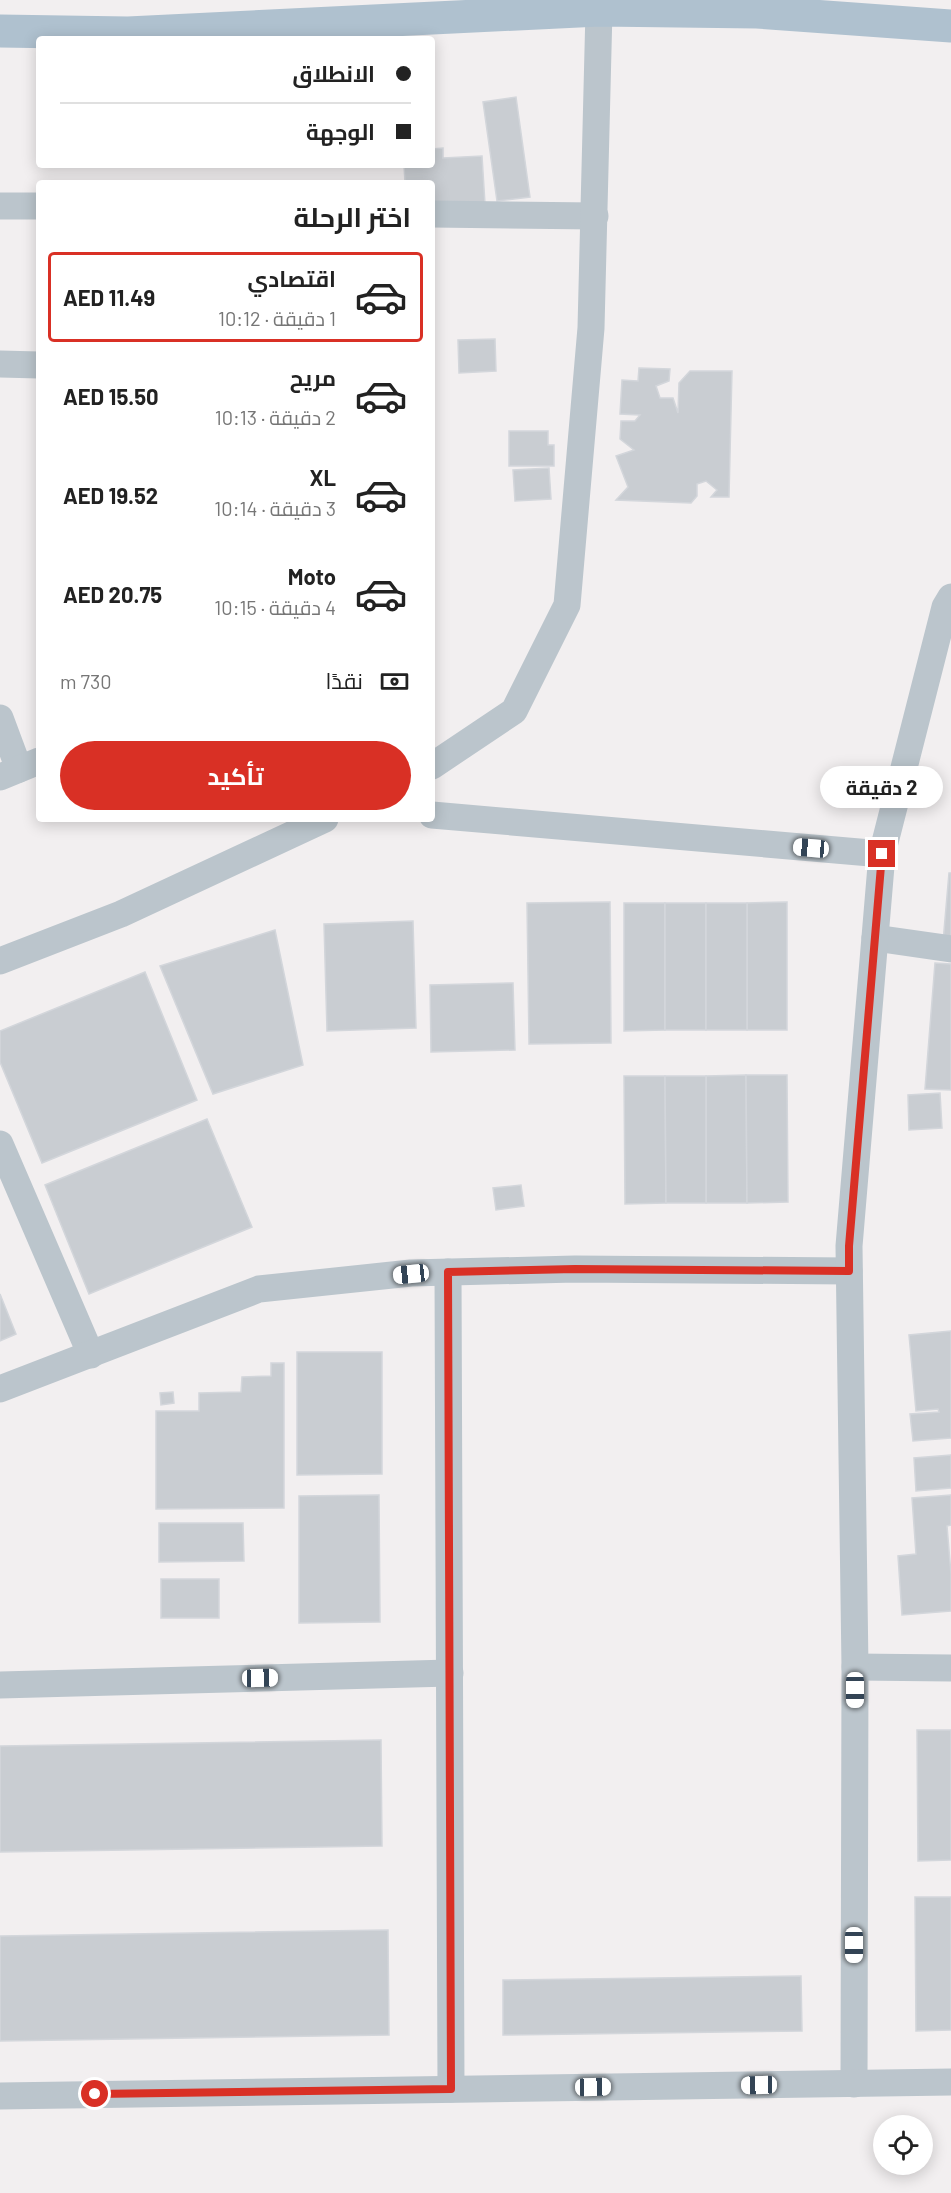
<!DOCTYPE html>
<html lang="ar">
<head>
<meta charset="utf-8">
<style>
	:root { --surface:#fff; --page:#f2f2f2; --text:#222; --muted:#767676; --line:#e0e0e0; --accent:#d93025 }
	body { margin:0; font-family:Barlow,Cairo,sans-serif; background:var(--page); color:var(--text); direction:rtl; height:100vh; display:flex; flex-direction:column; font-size:22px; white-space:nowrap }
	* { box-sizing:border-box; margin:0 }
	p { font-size:20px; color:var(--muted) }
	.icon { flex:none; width:33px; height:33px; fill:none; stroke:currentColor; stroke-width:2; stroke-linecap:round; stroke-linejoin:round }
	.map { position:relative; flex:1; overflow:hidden; direction:ltr }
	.drawer { position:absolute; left:36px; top:180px; width:399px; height:642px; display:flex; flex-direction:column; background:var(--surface); border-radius:6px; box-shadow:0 3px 15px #0003; direction:rtl }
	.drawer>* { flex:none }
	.guide { position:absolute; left:36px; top:36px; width:399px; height:132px; border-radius:6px; box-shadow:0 3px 15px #0003; direction:rtl; display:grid; align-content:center; height:132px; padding:0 24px; background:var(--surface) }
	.buttons { position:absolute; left:873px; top:2115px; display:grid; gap:12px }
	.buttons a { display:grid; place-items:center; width:60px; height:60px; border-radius:50%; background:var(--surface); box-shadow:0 3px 15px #0003; font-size:30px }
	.end { position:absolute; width:27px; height:27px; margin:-14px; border:8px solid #d93025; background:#fff; box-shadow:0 0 0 3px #fff }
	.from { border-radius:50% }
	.bubble { position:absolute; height:42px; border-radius:21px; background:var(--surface); box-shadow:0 3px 15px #0003; font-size:20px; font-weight:700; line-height:42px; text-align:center; direction:rtl }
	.car { position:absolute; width:18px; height:36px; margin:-18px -9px; border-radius:8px; box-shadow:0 0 4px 2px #0007; background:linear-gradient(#fff 24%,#345 0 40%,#fff 0 76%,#345 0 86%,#fff 0) }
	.guide b { display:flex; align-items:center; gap:21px; height:57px; font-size:22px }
	.guide b+b { border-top:2px solid var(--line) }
	.guide i { width:15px; height:15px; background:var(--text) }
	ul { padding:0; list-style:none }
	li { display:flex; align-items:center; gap:18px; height:90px; margin:0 12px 9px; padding:0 12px; border:3px solid transparent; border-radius:6px }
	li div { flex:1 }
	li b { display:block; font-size:22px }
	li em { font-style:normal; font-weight:700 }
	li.on { border-color:var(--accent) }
	li>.icon { width:54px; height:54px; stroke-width:1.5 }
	h2 { padding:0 24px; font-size:27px; line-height:72px }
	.pay { display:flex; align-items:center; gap:15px; height:66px; padding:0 24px; font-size:22px }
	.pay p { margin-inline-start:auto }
	.button { display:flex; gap:12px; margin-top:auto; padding:12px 24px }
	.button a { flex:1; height:69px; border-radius:36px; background:var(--accent); color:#fff; font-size:24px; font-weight:700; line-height:69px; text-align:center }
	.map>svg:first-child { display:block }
	.building { fill:#c9cdd2; stroke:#d3d6db; stroke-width:1.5 }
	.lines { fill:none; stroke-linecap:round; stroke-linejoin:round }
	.minor { stroke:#bbc5cc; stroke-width:27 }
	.major { stroke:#afc1cf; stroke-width:33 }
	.route { stroke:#d93025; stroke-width:8 }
</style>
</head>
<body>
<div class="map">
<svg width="951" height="2193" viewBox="0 0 951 2193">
	<rect width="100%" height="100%" fill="#f2eff0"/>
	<g class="building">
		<path d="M516 97 530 197 497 201 483 102Z"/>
		<path d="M443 148V158L482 156 485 204 432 206V183H405L404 165H432V149Z"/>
		<path d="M495 339 496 371 459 373 458 340Z"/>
		<path d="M639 368 670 369 669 381 656 386 660 398H673L678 413 679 383 690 371H732L729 497H711L717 490 706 481 697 484V496L691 503 616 500 628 487 616 456 634 450 620 439 621 421H635L640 415 620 414 622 380 638 381Z"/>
		<path d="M509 431H548V445H554V466H509Z"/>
		<path d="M549 468 551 499 515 501 513 470Z"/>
		<path d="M949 873H951V943L943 942Z"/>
		<path d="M610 902 611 1043 529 1044 527 903Z"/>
		<path d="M787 902V1030H747V903Z"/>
		<path d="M624 903H665V1030L624 1031Z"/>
		<rect x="665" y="903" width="41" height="127"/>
		<rect x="706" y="903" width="41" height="127"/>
		<path d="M413 921 416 1028 327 1031 324 924Z"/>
		<path d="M275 930 303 1065 213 1094 160 966Z"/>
		<path d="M935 963 951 964V1090L925 1089Z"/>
		<path d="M145 972 197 1100 42 1163 0 1062V1031Z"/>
		<path d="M513 983 515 1050 431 1052 430 985Z"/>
		<path d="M746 1075 747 1203H706V1076Z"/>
		<path d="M746 1075H787L788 1202 747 1203Z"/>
		<path d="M624 1076H665L666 1203 625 1204Z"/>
		<path d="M665 1076H706V1203H666Z"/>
		<path d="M940 1093 942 1128 909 1130 908 1095Z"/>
		<path d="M207 1119 252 1227 89 1294 45 1185Z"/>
		<path d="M521 1185 524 1206 496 1210 493 1188Z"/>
		<path d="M0 1294 16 1334 0 1341Z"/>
		<path d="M951 1331V1438L913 1441 910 1414 939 1412 938 1409 916 1411 909 1335Z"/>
		<path d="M297 1352H382V1474L297 1475Z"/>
		<path d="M271 1363H284V1508L156 1509V1411H199V1393L241 1392 242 1377 271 1376Z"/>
		<path d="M173 1392 174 1403 161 1405 160 1393Z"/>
		<path d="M951 1455V1488L916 1491 914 1458Z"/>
		<path d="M379 1495 380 1622 299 1623V1496Z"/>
		<path d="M951 1495V1525L947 1526 951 1574V1611L902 1615 898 1556 916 1554 912 1498Z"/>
		<path d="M159 1523H243L244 1561 159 1562Z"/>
		<rect x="161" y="1579" width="58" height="39"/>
		<path d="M917 1730H951V1860L918 1861Z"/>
		<path d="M381 1740 382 1846 0 1852V1746Z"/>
		<path d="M915 1897H951V2030L916 2031Z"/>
		<path d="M388 1930 389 2035 0 2041V1936Z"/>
		<path d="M801 1976 802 2031 503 2035V1980Z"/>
	</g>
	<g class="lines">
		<g class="minor">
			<path d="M0 206H39"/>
			<path d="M432 214 595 216"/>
			<path d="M0 364 39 365"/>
			<path d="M0 718 19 769"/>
			<path d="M432 766 514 711 567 605 591 328 599 10"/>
			<path d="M0 777 39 761"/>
			<path d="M432 815 882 854 945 607 951 597"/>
			<path d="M875 938 951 949"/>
			<path d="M0 961 121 914 325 819"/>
			<path d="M0 1144 91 1355"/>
			<path d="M448 1272 451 2089"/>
			<path d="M0 1389 259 1289 411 1273 575 1269 849 1271"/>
			<path d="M855 1667 951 1668"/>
			<path d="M0 1685 450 1673"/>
			<path d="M854 2084 855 1667 849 1246 882 854"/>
			<path d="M0 2096 951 2082"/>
		</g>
		<path class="major" d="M0 31 128 33 599 10 757 12 951 26"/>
	</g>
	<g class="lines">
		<path class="route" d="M95 2094 451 2089 448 1272 575 1269 849 1271V1246L882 854"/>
	</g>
</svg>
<div class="buttons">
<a><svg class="icon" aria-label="locate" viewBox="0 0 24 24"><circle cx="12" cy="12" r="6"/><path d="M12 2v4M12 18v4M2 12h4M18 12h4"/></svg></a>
</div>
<i class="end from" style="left:95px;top:2094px"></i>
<i class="end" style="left:882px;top:854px"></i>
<div class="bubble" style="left:820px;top:766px;width:123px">2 دقيقة</div>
<i class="car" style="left:811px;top:848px;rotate:275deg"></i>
<i class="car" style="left:411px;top:1274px;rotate:264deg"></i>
<i class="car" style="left:260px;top:1678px;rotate:89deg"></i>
<i class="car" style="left:855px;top:1690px;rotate:180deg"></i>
<i class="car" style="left:854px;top:1945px;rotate:180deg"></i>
<i class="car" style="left:759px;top:2085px;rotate:269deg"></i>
<i class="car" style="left:593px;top:2087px;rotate:89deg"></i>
<div class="guide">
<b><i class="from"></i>الانطلاق</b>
<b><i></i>الوجهة</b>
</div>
<section class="drawer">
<h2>اختر الرحلة</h2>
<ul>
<li class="on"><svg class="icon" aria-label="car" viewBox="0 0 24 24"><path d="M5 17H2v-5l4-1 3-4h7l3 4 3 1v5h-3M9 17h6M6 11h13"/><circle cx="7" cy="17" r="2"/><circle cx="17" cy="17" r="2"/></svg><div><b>اقتصادي</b><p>1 دقيقة · 10:12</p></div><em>AED 11.49</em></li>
<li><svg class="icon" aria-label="car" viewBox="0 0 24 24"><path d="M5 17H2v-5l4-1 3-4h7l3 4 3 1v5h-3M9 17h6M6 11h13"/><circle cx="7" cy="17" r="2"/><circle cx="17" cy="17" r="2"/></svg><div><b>مريح</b><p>2 دقيقة · 10:13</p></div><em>AED 15.50</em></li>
<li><svg class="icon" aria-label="car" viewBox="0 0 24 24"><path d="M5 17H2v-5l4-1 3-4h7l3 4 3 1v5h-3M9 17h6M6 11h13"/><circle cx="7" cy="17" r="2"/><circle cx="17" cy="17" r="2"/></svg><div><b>XL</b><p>3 دقيقة · 10:14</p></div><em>AED 19.52</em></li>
<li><svg class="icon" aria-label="car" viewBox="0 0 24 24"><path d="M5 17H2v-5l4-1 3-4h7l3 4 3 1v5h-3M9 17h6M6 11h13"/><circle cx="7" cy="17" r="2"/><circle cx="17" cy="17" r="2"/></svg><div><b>Moto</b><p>4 دقيقة · 10:15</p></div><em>AED 20.75</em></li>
</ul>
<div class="pay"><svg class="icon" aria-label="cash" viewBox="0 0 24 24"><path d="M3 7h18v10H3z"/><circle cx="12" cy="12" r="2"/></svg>نقدًا<p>730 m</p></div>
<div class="button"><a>تأكيد</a></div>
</section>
</div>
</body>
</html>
